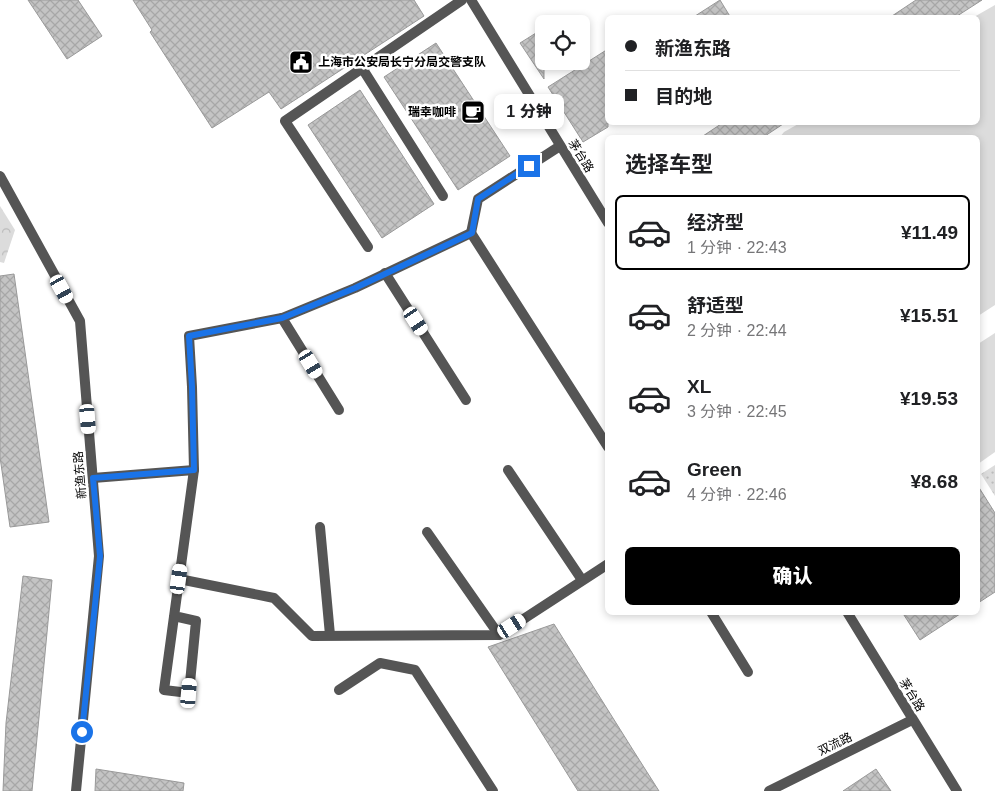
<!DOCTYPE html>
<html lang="zh">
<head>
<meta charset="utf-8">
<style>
	:root { --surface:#fff; --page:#f2f2f2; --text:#202124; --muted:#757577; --line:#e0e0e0; --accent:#000 }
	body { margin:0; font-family:Helvetica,"Noto Sans SC",sans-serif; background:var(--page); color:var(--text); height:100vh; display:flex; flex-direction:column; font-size:19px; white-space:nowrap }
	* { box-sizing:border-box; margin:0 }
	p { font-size:16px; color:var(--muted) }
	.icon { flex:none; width:28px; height:28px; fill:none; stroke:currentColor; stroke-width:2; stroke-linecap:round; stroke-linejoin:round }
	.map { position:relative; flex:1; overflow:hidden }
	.details { position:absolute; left:605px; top:135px; width:375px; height:480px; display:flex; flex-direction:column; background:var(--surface); border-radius:8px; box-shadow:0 2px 8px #0003 }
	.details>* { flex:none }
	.banner { position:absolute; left:605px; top:15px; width:375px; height:110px; border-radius:8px; box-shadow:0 2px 8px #0003; display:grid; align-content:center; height:110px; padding:0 20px; background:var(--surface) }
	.tools { position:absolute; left:535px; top:15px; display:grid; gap:10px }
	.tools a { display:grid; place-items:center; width:55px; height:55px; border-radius:8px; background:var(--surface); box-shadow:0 2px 8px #0003; font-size:25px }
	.end { position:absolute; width:22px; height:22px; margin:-11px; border:6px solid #1a73e8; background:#fff; box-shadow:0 0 0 2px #fff }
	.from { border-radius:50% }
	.bubble { position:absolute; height:35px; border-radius:8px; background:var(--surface); box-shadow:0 2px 8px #0003; font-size:16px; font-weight:800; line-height:35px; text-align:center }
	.car { position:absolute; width:15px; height:30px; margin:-15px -8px; border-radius:6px; box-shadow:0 0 4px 1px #0007; background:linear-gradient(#fff 24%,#345 0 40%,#fff 0 76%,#345 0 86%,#fff 0) }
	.banner b { display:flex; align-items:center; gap:18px; height:48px; font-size:19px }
	.banner b+b { border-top:1px solid var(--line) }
	.banner i { width:12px; height:12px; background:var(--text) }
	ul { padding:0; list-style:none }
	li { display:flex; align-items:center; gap:15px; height:75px; margin:0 10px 8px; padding:0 10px; border:2px solid transparent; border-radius:8px }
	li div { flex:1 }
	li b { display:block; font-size:19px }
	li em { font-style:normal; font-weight:800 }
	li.on { border-color:var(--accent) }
	li>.icon { width:45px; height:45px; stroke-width:1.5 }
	h2 { padding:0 20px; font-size:22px; line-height:60px }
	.primary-button { display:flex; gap:10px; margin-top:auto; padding:10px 20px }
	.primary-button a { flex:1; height:58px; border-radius:8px; background:var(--accent); color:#fff; font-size:20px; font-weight:800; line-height:58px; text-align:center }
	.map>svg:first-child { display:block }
	.grass { fill:url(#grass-dots) }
	.forest { fill:url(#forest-crowns) }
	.garden { fill:#dcdcdc }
	.building { fill:url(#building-cross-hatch); stroke:#999 }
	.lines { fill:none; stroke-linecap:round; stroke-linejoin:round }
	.minor { stroke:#555; stroke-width:10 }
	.tertiary { stroke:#555; stroke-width:10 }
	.route { stroke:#1a73e8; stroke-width:6 }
	.labels { text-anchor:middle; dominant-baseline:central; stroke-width:5; stroke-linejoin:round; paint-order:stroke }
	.poi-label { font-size:12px; font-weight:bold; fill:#000; stroke:#fff; text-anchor:start }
	.street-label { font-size:12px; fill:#000; stroke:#fff }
</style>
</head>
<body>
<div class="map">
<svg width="995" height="791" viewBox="0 0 995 791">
	<defs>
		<pattern id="grass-dots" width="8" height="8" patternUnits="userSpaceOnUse" patternTransform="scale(1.25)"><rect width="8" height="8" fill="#dcdcdc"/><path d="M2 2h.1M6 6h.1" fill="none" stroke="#bbb" stroke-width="1.8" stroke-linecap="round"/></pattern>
		<pattern id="forest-crowns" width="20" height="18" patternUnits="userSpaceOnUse" patternTransform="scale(1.25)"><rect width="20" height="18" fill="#dcdcdc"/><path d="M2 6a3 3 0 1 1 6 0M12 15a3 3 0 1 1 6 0" fill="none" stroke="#bbb"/></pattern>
		<pattern id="building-cross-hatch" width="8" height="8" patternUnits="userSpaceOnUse" patternTransform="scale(1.25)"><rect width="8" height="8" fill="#c4c4c4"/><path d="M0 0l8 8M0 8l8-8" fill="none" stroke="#a7a7a7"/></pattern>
	</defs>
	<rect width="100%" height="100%" fill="#fff"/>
	<path class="grass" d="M995 465V496L981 474Z"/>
	<path class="forest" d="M0 206 15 230 4 263 0 262Z"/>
	<g class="garden">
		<path d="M995 5V305L978 316V138L780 137 784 132 800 123 978 122V18L974 17Z"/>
		<path d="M995 333V452L978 464V344Z"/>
	</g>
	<g class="building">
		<path d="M28 0H78L102 36 67 59Z"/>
		<path d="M133 0H414L424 16 281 109 269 92 212 128 150 32 152 30Z"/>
		<path d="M720 0 731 18H692Z"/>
		<path d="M916 0H982L954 18H889Z"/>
		<path d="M544 28V79L520 43Z"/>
		<path d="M436 43 510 156 458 190 384 77Z"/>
		<path d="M608 49V127L583 142 548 87Z"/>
		<path d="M360 90 434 204 382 238 308 125Z"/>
		<path d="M724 122H786L762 138H700Z"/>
		<path d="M14 274 49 522 10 527 0 457V276Z"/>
		<path d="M978 486 995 513V592L978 603Z"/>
		<path d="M23 576 52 580 32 791H3L6 723Z"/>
		<path d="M902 612H963L920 640Z"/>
		<path d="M554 624 633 750 659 791H578L488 647Z"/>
		<path d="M96 769 184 783 183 791H95Z"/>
		<path d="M876 769 891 791H843Z"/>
	</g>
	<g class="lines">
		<g class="minor">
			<path d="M362 68 443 196"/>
			<path d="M471 233 478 199 560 146"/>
			<path d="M368 247 285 121 462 0"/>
			<path d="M385 273 466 400"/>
			<path d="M282 318 339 410"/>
			<path d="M194 470 192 387 189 336 282 318 355 288 471 233 608 447"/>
			<path d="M508 470 582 580"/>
			<path d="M93 478 194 470 164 690 189 693 196 621 174 616"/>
			<path d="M320 527 330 635"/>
			<path d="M427 532 499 635"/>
			<path d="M179 579 274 598 312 636 499 635 608 564"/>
			<path d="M711 612 748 672"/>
			<path d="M339 690 380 663 415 670 493 791"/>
		</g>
		<g class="tertiary">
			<path d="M471 0 608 223"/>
			<path d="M0 176 80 321 99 556 76 791"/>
			<path d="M847 612 957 791"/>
			<path d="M769 791 912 720"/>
		</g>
	</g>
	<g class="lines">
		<path class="route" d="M82 732 100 556 93 478 194 470 192 387 189 336 282 318 355 288 472 233 478 199 529 166"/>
	</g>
	<defs>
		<g id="civic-square" transform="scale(1.25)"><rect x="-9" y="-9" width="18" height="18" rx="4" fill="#000" stroke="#fff"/><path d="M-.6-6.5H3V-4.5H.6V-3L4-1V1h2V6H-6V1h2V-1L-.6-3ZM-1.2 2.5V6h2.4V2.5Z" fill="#fff"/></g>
		<g id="cafe-square" transform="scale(1.25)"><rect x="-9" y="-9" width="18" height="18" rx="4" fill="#000" stroke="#fff"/><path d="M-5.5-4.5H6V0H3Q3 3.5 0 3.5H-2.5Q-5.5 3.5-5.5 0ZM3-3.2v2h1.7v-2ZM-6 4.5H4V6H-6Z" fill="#fff"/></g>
	</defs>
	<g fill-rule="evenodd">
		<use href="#civic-square" x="301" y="62"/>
		<use href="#cafe-square" x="473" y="112"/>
	</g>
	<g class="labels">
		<g class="poi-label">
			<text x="318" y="62">上海市公安局长宁分局交警支队</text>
			<text x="456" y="112" text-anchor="end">瑞幸咖啡</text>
		</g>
		<g class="street-label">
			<text transform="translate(581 156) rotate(58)">茅台路</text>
			<text transform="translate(80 475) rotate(-95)">新渔东路</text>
			<text transform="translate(912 695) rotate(58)">茅台路</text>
			<text transform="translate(835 744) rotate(-26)">双流路</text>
		</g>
	</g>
</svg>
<div class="tools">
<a><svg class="icon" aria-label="locate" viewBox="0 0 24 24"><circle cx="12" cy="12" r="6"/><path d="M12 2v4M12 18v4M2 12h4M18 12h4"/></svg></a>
</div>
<i class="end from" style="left:82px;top:732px"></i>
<i class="end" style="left:529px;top:166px"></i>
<div class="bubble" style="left:494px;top:94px;width:70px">1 分钟</div>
<i class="car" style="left:62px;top:289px;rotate:151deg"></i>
<i class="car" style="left:416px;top:321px;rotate:147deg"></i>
<i class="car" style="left:311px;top:364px;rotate:149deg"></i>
<i class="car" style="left:88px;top:419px;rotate:175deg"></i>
<i class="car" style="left:179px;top:579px;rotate:8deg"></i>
<i class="car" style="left:512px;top:626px;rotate:57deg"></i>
<i class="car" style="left:189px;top:693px;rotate:5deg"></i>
<div class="banner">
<b><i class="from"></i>新渔东路</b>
<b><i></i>目的地</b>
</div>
<section class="details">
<h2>选择车型</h2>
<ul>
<li class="on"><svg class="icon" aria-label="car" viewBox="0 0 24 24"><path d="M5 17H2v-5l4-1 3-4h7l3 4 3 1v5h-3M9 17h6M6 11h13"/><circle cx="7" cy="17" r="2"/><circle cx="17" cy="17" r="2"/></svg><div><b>经济型</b><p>1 分钟 · 22:43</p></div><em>¥11.49</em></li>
<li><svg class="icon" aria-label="car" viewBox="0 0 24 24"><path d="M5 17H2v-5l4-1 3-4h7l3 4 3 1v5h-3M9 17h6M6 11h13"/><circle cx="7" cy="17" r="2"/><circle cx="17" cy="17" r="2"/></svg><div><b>舒适型</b><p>2 分钟 · 22:44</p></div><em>¥15.51</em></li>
<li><svg class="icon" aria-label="car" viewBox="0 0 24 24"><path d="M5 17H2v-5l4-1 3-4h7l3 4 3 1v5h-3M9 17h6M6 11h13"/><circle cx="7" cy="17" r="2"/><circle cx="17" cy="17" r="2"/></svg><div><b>XL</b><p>3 分钟 · 22:45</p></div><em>¥19.53</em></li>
<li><svg class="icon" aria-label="car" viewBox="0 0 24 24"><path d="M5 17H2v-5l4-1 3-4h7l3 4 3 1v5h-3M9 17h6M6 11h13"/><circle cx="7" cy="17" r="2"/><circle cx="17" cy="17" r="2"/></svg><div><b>Green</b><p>4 分钟 · 22:46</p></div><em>¥8.68</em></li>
</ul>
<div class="primary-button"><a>确认</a></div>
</section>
</div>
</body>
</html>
